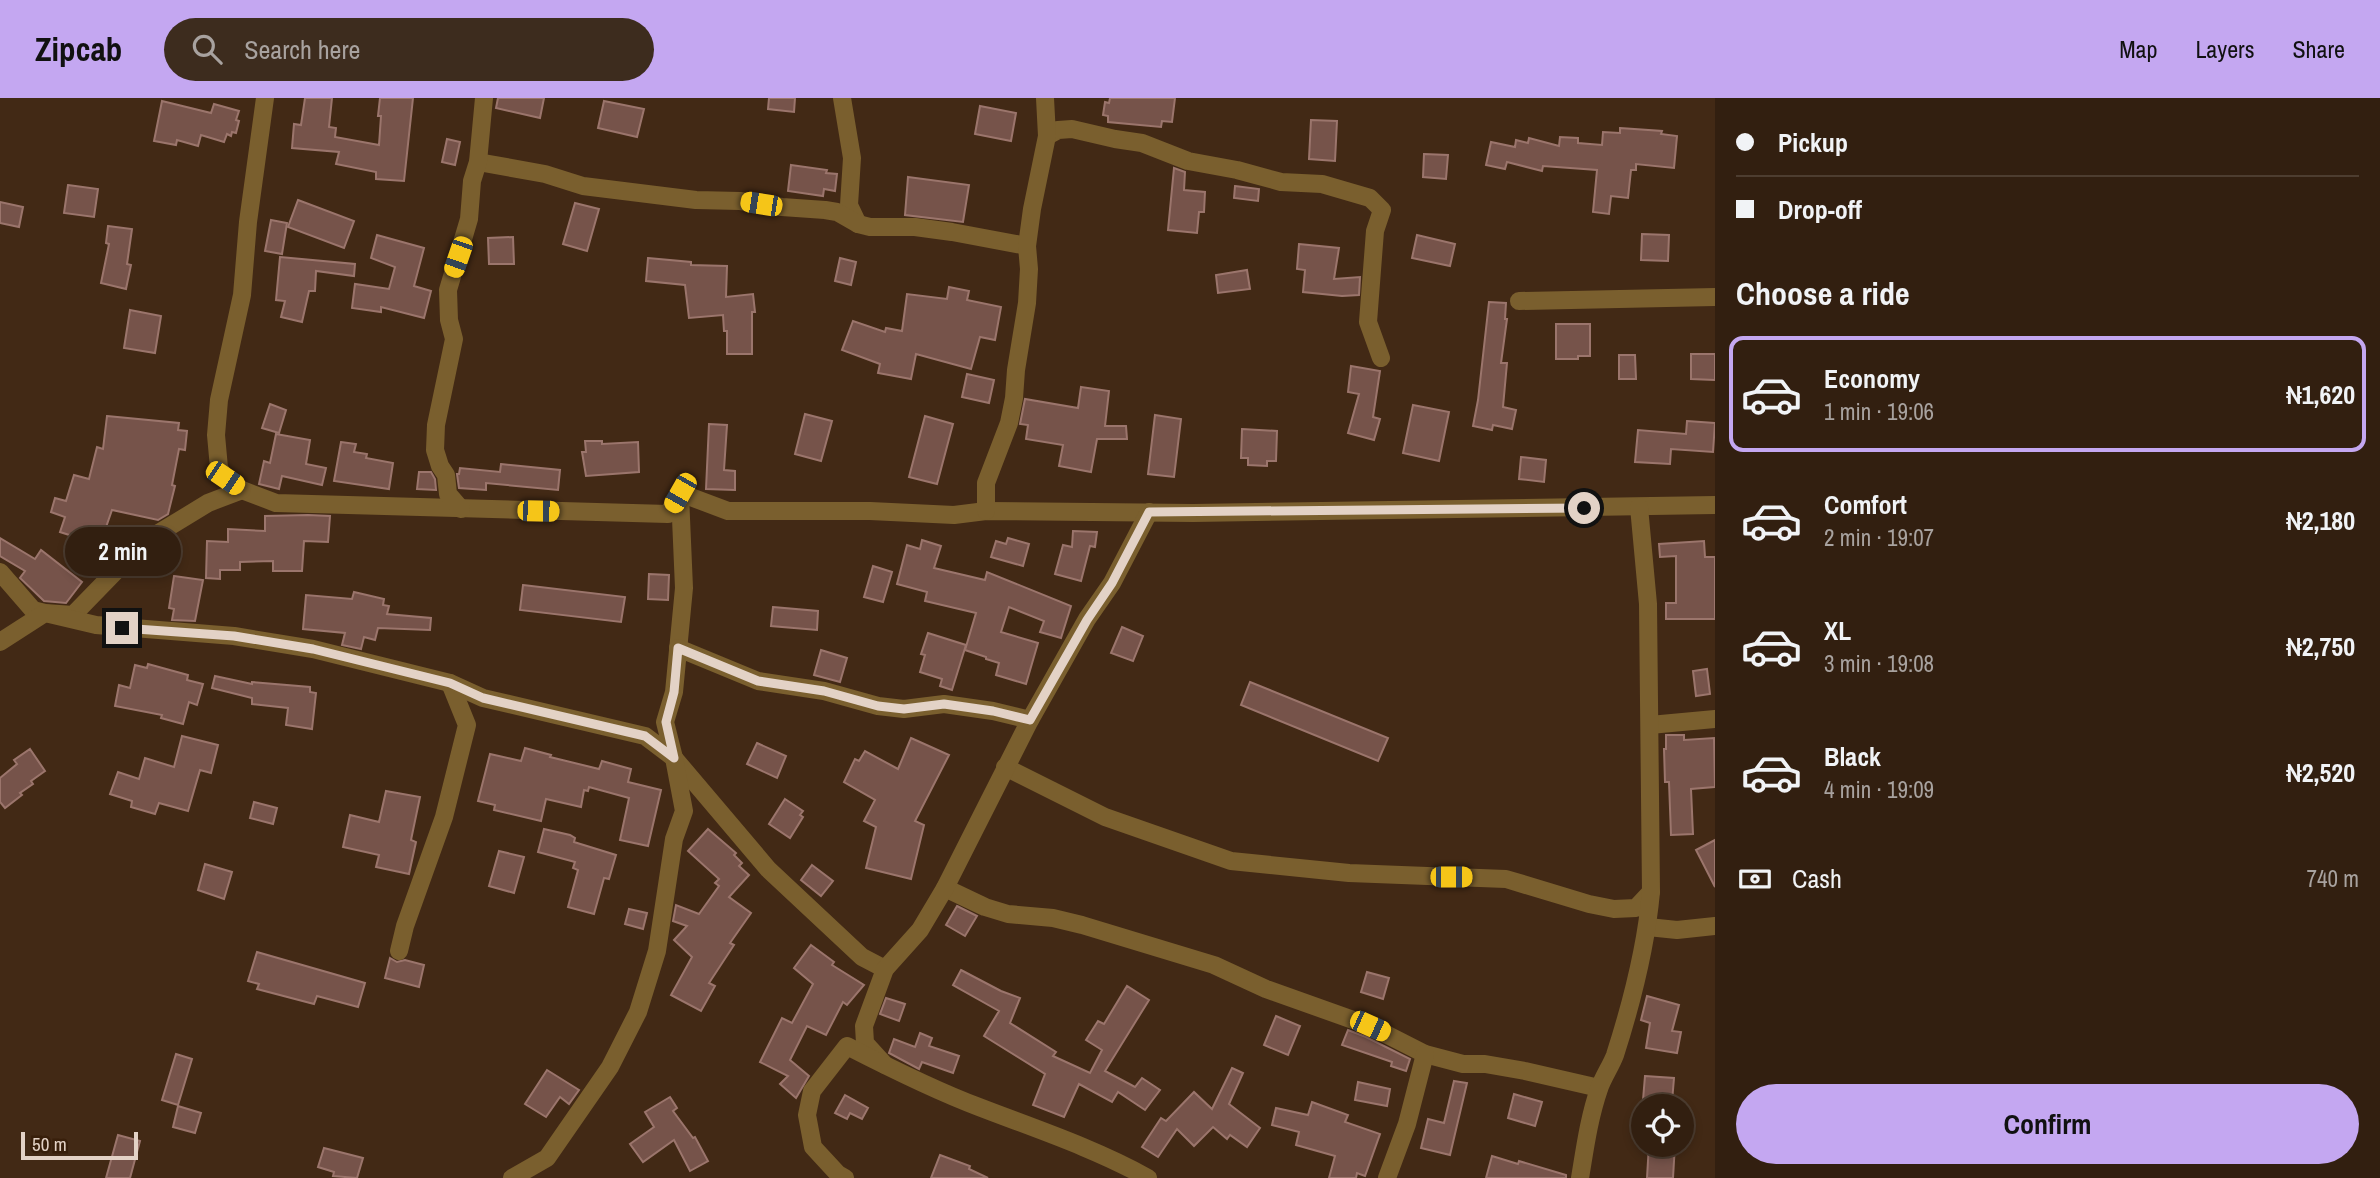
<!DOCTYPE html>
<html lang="en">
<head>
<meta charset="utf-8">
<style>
	:root { --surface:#321f10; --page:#3d2c1e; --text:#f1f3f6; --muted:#a8a29f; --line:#4d3d30; --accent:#c4a7f1 }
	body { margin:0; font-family:"Archivo Narrow",sans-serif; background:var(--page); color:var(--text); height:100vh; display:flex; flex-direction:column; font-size:26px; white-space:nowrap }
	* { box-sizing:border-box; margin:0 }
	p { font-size:23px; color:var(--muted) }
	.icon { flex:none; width:38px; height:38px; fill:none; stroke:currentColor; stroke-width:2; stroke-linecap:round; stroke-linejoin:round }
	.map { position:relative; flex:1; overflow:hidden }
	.sheet { display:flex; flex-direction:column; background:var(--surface); width:665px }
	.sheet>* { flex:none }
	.hud { display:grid; align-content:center; height:154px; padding:0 21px; background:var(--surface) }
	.tools { position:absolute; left:1631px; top:996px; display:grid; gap:14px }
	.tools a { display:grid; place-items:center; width:63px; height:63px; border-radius:50%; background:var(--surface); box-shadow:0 4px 10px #0003,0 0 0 2px var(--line); font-size:35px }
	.scale { position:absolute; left:21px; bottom:18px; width:117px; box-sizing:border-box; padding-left:7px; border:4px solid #e3d2c6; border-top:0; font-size:19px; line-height:24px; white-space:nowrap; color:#e3d2c6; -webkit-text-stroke:5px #381f0b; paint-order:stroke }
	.end { position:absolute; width:32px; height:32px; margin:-16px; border:9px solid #e3d2c6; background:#111; box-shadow:0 0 0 4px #111 }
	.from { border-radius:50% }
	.bubble { position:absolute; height:49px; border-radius:24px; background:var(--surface); box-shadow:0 4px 10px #0003,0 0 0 2px var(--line); font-size:23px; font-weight:800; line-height:49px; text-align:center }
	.car { position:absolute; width:21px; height:42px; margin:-21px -10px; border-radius:9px; box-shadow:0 0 5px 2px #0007; background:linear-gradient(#f5c518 24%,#345 0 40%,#f5c518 0 76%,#345 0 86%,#f5c518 0) }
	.hud b { display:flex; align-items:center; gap:24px; height:66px; font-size:26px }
	.hud b+b { border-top:2px solid var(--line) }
	.hud i { width:18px; height:18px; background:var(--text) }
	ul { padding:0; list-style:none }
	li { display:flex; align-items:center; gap:21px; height:116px; margin:0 14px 10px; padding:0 7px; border:4px solid transparent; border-radius:14px }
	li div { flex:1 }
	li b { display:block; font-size:26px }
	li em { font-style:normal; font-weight:800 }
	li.current { border-color:var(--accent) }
	li>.icon { width:63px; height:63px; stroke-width:1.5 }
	h2 { padding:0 21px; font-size:32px; line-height:84px }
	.pay { display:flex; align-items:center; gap:18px; height:77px; padding:0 21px; font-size:26px }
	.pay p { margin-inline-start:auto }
	.button { display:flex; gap:14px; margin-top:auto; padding:14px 21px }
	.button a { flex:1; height:80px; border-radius:42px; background:var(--accent); color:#111; font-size:28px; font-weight:800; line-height:80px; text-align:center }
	header { display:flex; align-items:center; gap:42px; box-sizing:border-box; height:98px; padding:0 35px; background:var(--accent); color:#111 }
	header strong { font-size:33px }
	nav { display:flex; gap:38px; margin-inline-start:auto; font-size:24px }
	.search { width:490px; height:63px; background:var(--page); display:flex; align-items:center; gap:18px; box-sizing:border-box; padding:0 24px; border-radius:38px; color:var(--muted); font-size:26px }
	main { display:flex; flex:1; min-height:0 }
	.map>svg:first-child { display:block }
	.building { fill:#76534a; stroke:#9b756c; stroke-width:2 }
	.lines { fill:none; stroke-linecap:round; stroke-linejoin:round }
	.minor { stroke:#7a5f2e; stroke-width:18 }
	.route { stroke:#e3d2c6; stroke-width:9 }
</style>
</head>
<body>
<header>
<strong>Zipcab</strong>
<div class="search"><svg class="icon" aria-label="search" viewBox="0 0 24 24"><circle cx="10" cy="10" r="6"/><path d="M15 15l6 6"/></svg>Search here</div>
<nav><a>Map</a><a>Layers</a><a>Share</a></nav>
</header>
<main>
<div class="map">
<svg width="1715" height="1080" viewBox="0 0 1715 1080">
	<rect width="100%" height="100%" fill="#422915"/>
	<g class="building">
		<path d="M305 0H332L329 29 336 30 335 39 379 47 381 18H378L380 0H413L404 83 376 81V74L336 66 339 54 292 50 294 26 301 27Z"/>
		<path d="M498 0H544L540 20 496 10Z"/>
		<path d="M769 0H795L794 14 768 11Z"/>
		<path d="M1110 0H1175L1172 24 1162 23 1161 29 1108 24V18L1103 17 1105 4 1109 5Z"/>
		<path d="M162 3 211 15 214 6 239 13 236 22 239 23 236 35 232 34 231 38 227 36 224 44 201 37 198 48 177 42 176 47 154 43Z"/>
		<path d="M604 3 644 11 637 39 598 30Z"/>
		<path d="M980 8 1016 15 1011 43 975 36Z"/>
		<path d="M1311 22 1337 23 1335 63 1309 61Z"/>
		<path d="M1620 30 1662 33 1661 36 1677 38 1674 70 1636 66V72H1631L1628 100 1611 98 1609 116 1593 114 1597 72 1543 68 1542 73 1507 64 1505 71 1486 67 1491 44 1515 49 1516 42 1528 45 1529 40 1559 48 1560 39 1578 40V45L1602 47 1603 34 1620 35Z"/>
		<path d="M447 41 460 44 455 67 442 64Z"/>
		<path d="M1424 56 1448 57 1446 81 1423 79Z"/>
		<path d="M791 67 827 72 826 75 837 76 835 93 824 91 823 98 788 93Z"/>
		<path d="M1174 70 1185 74 1184 92 1205 94 1204 114H1199L1197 135 1168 132Z"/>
		<path d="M908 79 969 87 963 124 905 117Z"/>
		<path d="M68 87 98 91 94 119 64 115Z"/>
		<path d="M1235 88 1259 91 1258 103 1234 100Z"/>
		<path d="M298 102 354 123 344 150 288 129Z"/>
		<path d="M0 104 23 109 19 129 0 125Z"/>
		<path d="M575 105 599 111 587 153 563 146Z"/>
		<path d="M271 122 287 125 282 156 265 153Z"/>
		<path d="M108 128 132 131 127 166 131 167 126 191 101 185 109 146 106 145Z"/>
		<path d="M1642 136 1669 137 1668 163 1641 162Z"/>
		<path d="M377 137 424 150 414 188 431 193 424 220 381 209V214L352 210 355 186 389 191 395 169 371 160Z"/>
		<path d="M1417 137 1455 146 1450 168 1412 160Z"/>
		<path d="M513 139 514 166H489L488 140Z"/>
		<path d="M1299 146 1339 150 1334 181 1360 179 1359 197 1342 198 1303 194 1305 172 1297 171Z"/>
		<path d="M280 159 355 166 354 178 316 173 315 193H309L302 224 281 219 285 203 276 202Z"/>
		<path d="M648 160 691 164V167L727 168 726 199 753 196 755 214H752V256H727V233H724L723 217 689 220 685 187 646 183Z"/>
		<path d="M840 160 856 164 851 187 835 183Z"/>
		<path d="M1247 172 1250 191 1218 195 1216 177Z"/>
		<path d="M949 189 969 193 967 202 1001 209 995 242 980 239 971 271 916 256 911 281 878 275 880 266 842 252 853 223 885 234 886 230 902 233 907 196 947 201Z"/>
		<path d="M1489 204 1506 205 1505 221H1507L1501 265H1507L1503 309 1516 312 1512 331 1493 327 1492 332 1473 328 1478 302Z"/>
		<path d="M130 212 161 218 155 255 124 250Z"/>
		<path d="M1556 226H1590V258H1578V261H1556Z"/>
		<path d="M1691 256H1715V282L1691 281Z"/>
		<path d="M1619 257H1635L1636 281H1619Z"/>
		<path d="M1351 268 1380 273 1373 319 1380 321 1374 342 1348 335 1359 296 1348 294Z"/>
		<path d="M967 276 994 282 989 305 962 299Z"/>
		<path d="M1081 289 1109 293 1105 328H1126L1127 341H1097L1091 374 1059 368 1063 347 1026 341 1028 327 1020 326 1025 301 1078 310Z"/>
		<path d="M270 306 286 312 279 335 262 330Z"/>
		<path d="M1413 307 1449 314 1439 363 1403 355Z"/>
		<path d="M805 316 832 323 821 363 795 356Z"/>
		<path d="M1155 317 1181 321 1174 379 1148 376Z"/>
		<path d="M107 318 179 325 178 332 187 333 185 352 179 351 172 387 175 388 168 416 158 422 112 412 104 435 128 444 113 460 101 455 104 448 60 434 65 419 51 414 55 400 66 403 74 377 89 381 97 349 103 351Z"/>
		<path d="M925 318 953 326 937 386 909 379Z"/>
		<path d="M1687 323 1715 325 1713 354 1671 351 1670 366 1635 364 1638 332 1686 336Z"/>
		<path d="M709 326 727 327 724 372 735 373V392L706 391Z"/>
		<path d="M1242 331 1277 333 1276 363H1267V368L1248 367V360H1241Z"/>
		<path d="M276 336 310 342 306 366 326 370 322 387 282 378 279 391 259 386 264 363 270 365Z"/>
		<path d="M585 343H602V346L638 344 639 374 586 378 582 354H586Z"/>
		<path d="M341 344 356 346 354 354 367 356 366 360 393 365 389 391 334 383Z"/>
		<path d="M1521 359 1546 362 1544 384 1519 381Z"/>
		<path d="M501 366 560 372 558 392 486 385V392L459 390 457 376H459L460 370 500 374Z"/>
		<path d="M419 374H431L435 381 436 392 417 391Z"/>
		<path d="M308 417 330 418 328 444 304 443 302 473H273V463L240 464V472H220V481L206 480 207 443 228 444V431L265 433V418Z"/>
		<path d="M1073 433 1097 434 1095 449 1090 448 1081 483 1055 476 1063 447 1072 449Z"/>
		<path d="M0 440 35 461 41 452 82 484 66 505 44 503 20 480 25 473 0 458Z"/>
		<path d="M1008 440 1029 446 1023 468 991 459 996 443 1006 446Z"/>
		<path d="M922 442 941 448 934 470 985 482 987 474 1071 508 1061 540 1040 534 1044 523 1009 509 1001 534 1038 545 1026 586 996 577 999 565 986 561V559L965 552 976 515 925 503 927 494 897 486 907 447 920 451Z"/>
		<path d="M1704 443 1705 459H1715V521H1666V505H1676V458L1660 459 1659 446Z"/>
		<path d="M873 468 892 474 883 504 864 499Z"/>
		<path d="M649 476 669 477 668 502 648 501Z"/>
		<path d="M174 478 203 482 195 523 172 522 174 511 169 510Z"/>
		<path d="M523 487 625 499 621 524 520 512Z"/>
		<path d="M354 494 384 501 383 507 389 508 387 516 431 520 430 532 378 530 375 542 364 539 361 551 342 547 345 535 303 531 306 497 352 501Z"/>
		<path d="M773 509 818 513 817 532 771 528Z"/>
		<path d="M1122 529 1143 538 1133 563 1111 555Z"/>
		<path d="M928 535 966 547 952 592 940 588 942 581 920 574 925 557 921 556Z"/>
		<path d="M821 552 847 560 840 584 814 577Z"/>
		<path d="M148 566 188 577 187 582 203 586 197 607 189 604 183 626 161 620 162 617 115 608 119 587 130 590 135 567 147 570Z"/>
		<path d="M1707 571 1710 596 1696 598 1693 573Z"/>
		<path d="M215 578 252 586V584L310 589V594L316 595 312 631 286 627 288 610 252 606V600L212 590Z"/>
		<path d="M1250 584 1388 640 1378 663 1241 607Z"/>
		<path d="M1666 637H1684V642L1714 640 1715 689 1691 691 1693 736 1671 737 1669 684H1665L1664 651H1666Z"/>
		<path d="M182 638 218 647 211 675 200 672 188 713 159 705 155 716 131 709 132 703 110 696 118 674 139 681 145 660 174 669Z"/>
		<path d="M911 640 949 657 915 723 924 727 911 781 866 770 876 729 864 723 875 702 844 684 855 661 859 663 865 653 898 671Z"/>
		<path d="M757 645 786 658 777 680 747 666Z"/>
		<path d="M525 650 551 657 550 659 599 671 602 663 631 671 628 684 661 692 648 748 620 742 629 700 589 689 588 693 584 692 581 709 546 701 541 723 494 712 495 707 478 703 490 656 521 663Z"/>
		<path d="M30 651 45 673 31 683 33 686 20 695 22 697 5 710 0 704V680L17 666 14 662Z"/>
		<path d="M386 693 420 699 411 742 416 744 409 776 376 769 379 757 343 749 350 717 379 724Z"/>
		<path d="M785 701 803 713 800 717 803 719 790 740 769 726Z"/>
		<path d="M254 704 277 710 273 726 250 720Z"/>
		<path d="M544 731 570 737 575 740 574 744 616 757 609 781 604 780 594 816 568 809 578 772 573 770 575 764 538 754Z"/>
		<path d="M708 731 736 755 734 757 742 765 739 768 749 777 729 799 751 815 730 845 734 847 709 885 715 888 701 913 671 897 692 859 674 842 687 828 673 823 676 807 699 816 719 788 715 785 719 781 688 753Z"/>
		<path d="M1715 742V789L1696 752Z"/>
		<path d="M499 753 524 759 514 795 489 788Z"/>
		<path d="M205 766 232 774 224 801 198 792Z"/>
		<path d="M812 767 833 783 821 798 801 782Z"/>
		<path d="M957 808 977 818 965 838 946 827Z"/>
		<path d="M629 811 647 815 643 831 625 826Z"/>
		<path d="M811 847 834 864 832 867 864 887 847 907 843 904 826 937 807 928 790 962 809 978 796 1000 780 986 788 978 760 964 782 920 792 925 813 886 794 870Z"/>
		<path d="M257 854 365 885 358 909 317 898 314 906 257 891 259 886 248 883Z"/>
		<path d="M390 860 397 864 405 862 424 867 419 889 385 880Z"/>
		<path d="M961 872 1001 893 1020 900 1010 925 1056 954 1053 958 1090 975 1102 952 1086 942 1098 923 1104 926 1127 888 1149 902 1105 973 1135 989 1142 980 1160 992 1145 1012 1118 994 1112 1004 1079 986 1064 1019 1033 1007 1045 976 984 938 999 913 953 887Z"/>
		<path d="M1367 874 1389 880 1383 901 1361 894Z"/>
		<path d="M1647 898 1679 907 1672 933 1681 934 1677 955 1646 950 1650 925 1641 922Z"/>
		<path d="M886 900 905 906 899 923 880 916Z"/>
		<path d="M1276 918 1300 928 1288 957 1264 947Z"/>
		<path d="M1348 932 1366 939 1410 961 1406 973 1391 968 1392 964 1342 947Z"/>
		<path d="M920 935 932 940 929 948 959 958 953 975 922 964 919 971 889 955 894 941 915 949Z"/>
		<path d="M176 956 192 961 178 1007 162 1002Z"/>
		<path d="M1232 970 1243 975 1229 1006 1260 1030 1247 1049 1230 1037 1227 1041 1213 1029 1194 1048 1177 1031 1158 1059 1142 1049 1161 1020 1166 1023 1194 994 1212 1011Z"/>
		<path d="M547 972 579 992 569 1006 560 999 546 1019 525 1006Z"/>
		<path d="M1645 978 1674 980 1672 1004 1643 1002Z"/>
		<path d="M1454 983 1467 985 1450 1057 1421 1050 1428 1021 1444 1025Z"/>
		<path d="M1358 984 1390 991 1387 1008 1355 1002Z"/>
		<path d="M1514 996 1542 1004 1535 1028 1508 1020Z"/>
		<path d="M845 997 868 1010 862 1021 850 1015 847 1021 835 1015Z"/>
		<path d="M670 999 677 1010 673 1013 693 1040 695 1039 708 1063 690 1073 674 1042 643 1064 630 1046 654 1029 645 1014Z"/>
		<path d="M1312 1004 1348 1017 1345 1024 1380 1036 1365 1078 1357 1075 1356 1080H1329L1335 1058 1296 1047 1299 1034 1272 1027 1276 1010 1308 1017Z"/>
		<path d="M178 1008 201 1015 195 1035 173 1029Z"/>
		<path d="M118 1037 140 1043 130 1080H106Z"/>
		<path d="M1649 1046H1675L1673 1080H1647Z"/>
		<path d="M324 1050 363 1060 357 1080 333 1078 334 1074 318 1069Z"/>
		<path d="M940 1057 970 1068 969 1071 988 1080H931Z"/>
		<path d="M1492 1058 1518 1066 1519 1063 1566 1077V1080H1486Z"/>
	</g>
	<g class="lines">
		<g class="minor">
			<path d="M265 0 248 124 242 197 219 302 216 337 219 370 225 380 242 392 276 405 668 416 680 395 728 413H870L954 417 986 413 1193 415 1715 407"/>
			<path d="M842 0 852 60 849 107 858 126"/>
			<path d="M1047 38 1058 32 1072 31 1115 41 1142 45 1188 63 1237 72 1281 84 1322 86 1370 100 1382 112 1375 133 1368 224 1381 260"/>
			<path d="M478 64 545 76 583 88 696 102 740 103 782 109 825 112 837 114 858 126 870 129H915L952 134 1027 148"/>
			<path d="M1519 203 1715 199"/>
			<path d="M461 411 448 396 446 377 440 368 435 352 436 327 454 241 449 222 448 192 469 121 472 83 478 64 484 0"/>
			<path d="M986 413V385L1009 325 1014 300 1016 272 1027 205 1029 171 1027 148 1032 111 1047 38 1045 0"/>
			<path d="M0 474 33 512 45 515 73 517 144 444 208 405 242 392"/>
			<path d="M0 544 45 515 96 527 234 538 313 551 450 585 483 600 645 638 674 660 665 624 674 594 684 490 680 397"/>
			<path d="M678 550 758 583 824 593 878 608 904 611 944 606 993 613 1030 622"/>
			<path d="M1650 627 1715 621"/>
			<path d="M674 660 768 771 862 859 885 871"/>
			<path d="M1005 669 1105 719 1231 763 1349 775 1506 781 1589 806 1614 811 1636 810 1651 794"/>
			<path d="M945 790 985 809 1008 816 1053 820 1082 827 1214 867 1266 891 1370 928 1425 956 1463 966H1485L1525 973 1599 990"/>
			<path d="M1648 829 1677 832 1715 828"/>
			<path d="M399 853 405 828 444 719 467 627 450 585"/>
			<path d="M885 967 865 945 864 928 885 871 920 832 945 790 1030 622 1087 521 1112 485 1149 414"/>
			<path d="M512 1080 547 1060 610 969 638 914 657 853 674 741 684 713 674 660"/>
			<path d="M845 1080 838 1076 813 1049 807 1017 812 993 847 948C888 969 936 993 979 1009 1036 1031 1094 1050 1148 1080"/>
			<path d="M1387 1080 1407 1026 1425 956"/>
			<path d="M1580 1080C1585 1050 1589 1020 1599 991 1603 979 1611 968 1615 957 1632 904 1646 849 1651 794L1648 506 1639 409"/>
		</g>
	</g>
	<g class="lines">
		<path class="route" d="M122 530 234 538 313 551 450 585 483 600 645 638 674 660 666 624 674 594 678 550 758 583 824 593 878 608 904 611 944 606 993 613 1030 622 1087 522 1112 485 1149 414 1584 410"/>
	</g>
</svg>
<div class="tools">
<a><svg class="icon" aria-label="locate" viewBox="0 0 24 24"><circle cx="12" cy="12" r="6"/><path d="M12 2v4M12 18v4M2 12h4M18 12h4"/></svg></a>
</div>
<div class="scale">50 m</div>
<i class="end from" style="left:1584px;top:410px"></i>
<i class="end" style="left:122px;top:530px"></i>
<div class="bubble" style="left:65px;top:429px;width:116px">2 min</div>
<i class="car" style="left:761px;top:106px;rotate:279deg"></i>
<i class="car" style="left:458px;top:159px;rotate:199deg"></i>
<i class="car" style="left:225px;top:380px;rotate:124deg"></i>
<i class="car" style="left:680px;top:395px;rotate:210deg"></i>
<i class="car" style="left:538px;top:413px;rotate:91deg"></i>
<i class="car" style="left:1451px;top:779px;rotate:90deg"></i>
<i class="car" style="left:1370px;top:928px;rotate:114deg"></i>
</div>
<section class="sheet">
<div class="hud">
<b><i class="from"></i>Pickup</b>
<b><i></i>Drop-off</b>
</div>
<h2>Choose a ride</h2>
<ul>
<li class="current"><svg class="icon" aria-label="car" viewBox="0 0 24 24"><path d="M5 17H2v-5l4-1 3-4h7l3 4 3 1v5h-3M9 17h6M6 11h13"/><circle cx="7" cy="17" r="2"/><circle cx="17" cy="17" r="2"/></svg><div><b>Economy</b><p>1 min · 19:06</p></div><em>₦1,620</em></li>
<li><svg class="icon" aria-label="car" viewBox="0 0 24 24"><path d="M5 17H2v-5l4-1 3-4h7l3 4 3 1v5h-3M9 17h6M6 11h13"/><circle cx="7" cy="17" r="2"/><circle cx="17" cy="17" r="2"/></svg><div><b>Comfort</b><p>2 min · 19:07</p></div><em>₦2,180</em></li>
<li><svg class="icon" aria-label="car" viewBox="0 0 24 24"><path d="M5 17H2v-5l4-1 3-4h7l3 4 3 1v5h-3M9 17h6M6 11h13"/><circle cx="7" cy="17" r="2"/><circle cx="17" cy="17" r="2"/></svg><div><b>XL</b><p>3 min · 19:08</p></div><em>₦2,750</em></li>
<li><svg class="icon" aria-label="car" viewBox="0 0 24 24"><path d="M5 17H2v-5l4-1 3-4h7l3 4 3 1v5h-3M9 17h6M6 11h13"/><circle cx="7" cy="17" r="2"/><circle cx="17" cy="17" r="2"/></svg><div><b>Black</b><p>4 min · 19:09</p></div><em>₦2,520</em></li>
</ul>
<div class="pay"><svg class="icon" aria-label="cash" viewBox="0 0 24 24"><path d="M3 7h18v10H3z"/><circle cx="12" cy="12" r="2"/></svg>Cash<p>740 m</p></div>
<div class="button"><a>Confirm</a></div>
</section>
</main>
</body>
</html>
